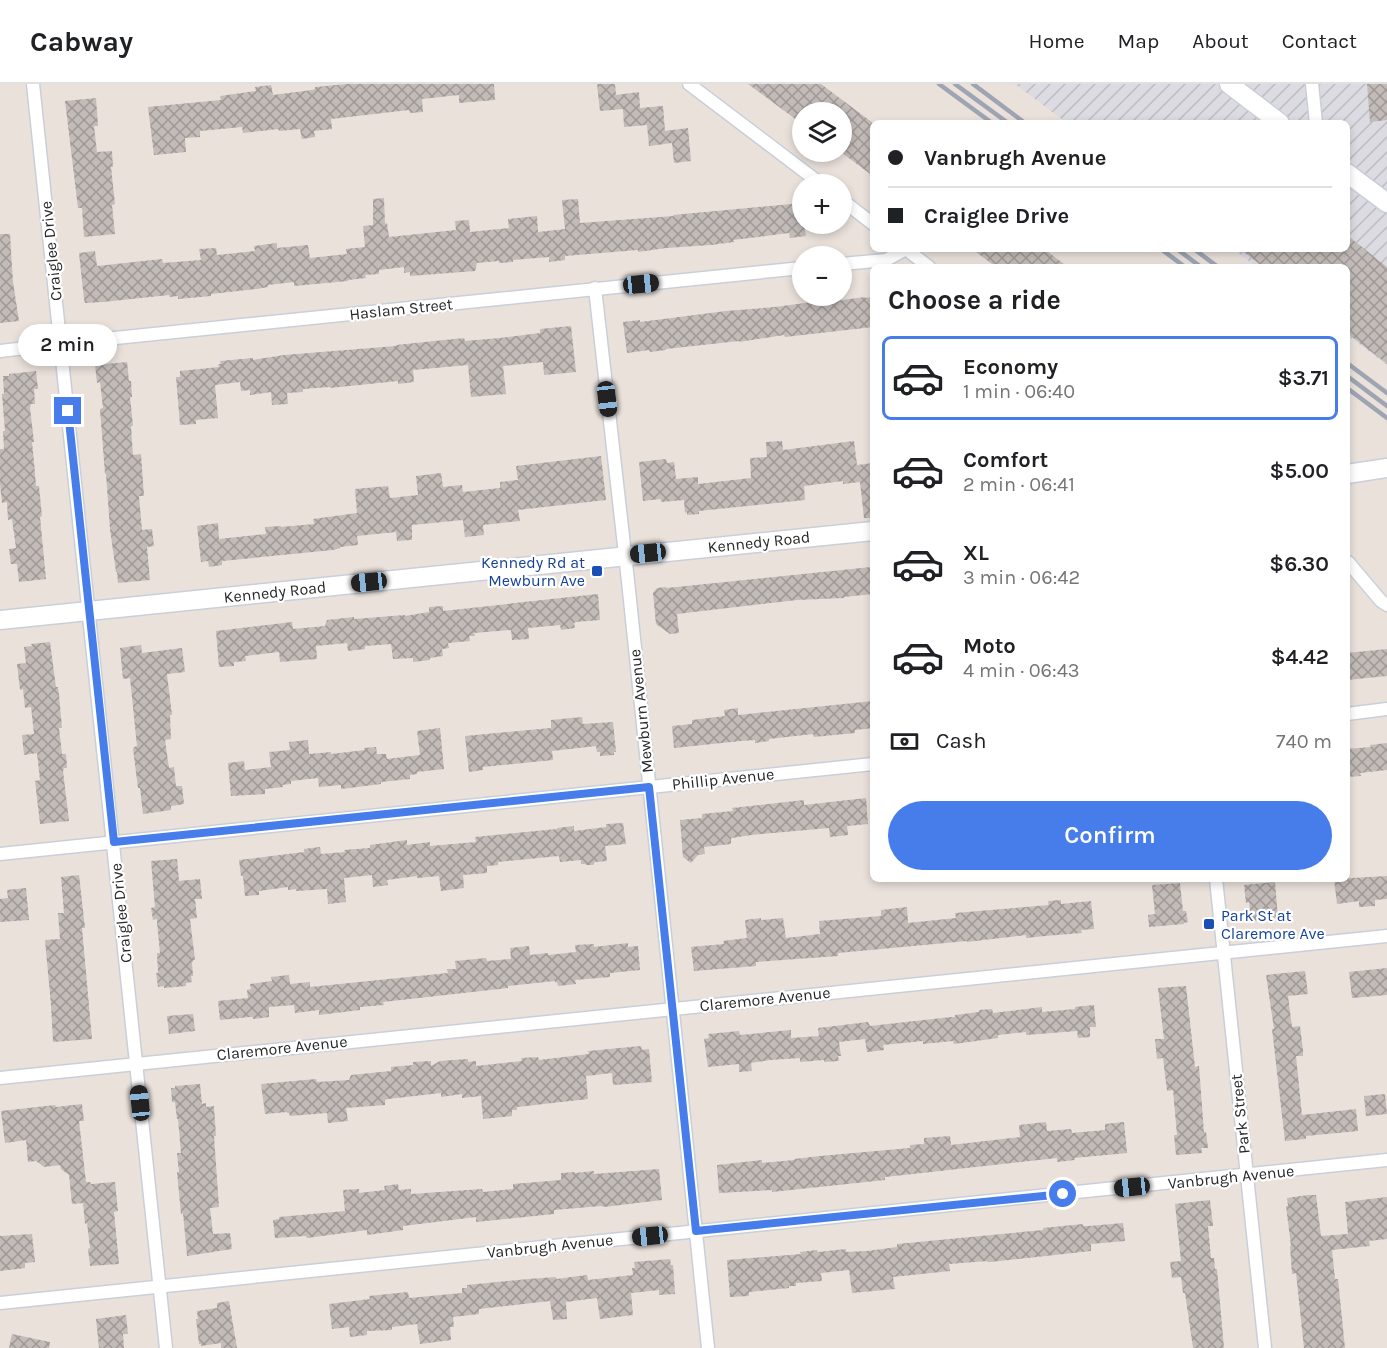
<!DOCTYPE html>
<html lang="en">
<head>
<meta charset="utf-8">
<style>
	:root { --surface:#fff; --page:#f2f2f2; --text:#202124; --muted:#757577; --line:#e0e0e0; --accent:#477dea }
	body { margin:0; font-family:Karla,sans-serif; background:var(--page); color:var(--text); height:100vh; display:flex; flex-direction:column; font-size:22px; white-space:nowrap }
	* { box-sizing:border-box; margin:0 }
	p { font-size:20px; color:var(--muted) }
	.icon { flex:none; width:33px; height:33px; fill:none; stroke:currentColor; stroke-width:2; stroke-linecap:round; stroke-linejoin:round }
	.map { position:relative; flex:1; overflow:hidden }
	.sheet { position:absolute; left:870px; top:180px; width:480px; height:618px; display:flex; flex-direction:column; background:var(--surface); border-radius:9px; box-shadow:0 3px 9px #0003 }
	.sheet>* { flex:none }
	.top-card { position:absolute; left:870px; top:36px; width:480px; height:132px; border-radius:9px; box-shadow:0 3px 9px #0003; display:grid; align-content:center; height:132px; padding:0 18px; background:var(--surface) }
	.buttons { position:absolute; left:792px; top:18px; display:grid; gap:12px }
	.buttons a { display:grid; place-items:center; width:60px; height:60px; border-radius:50%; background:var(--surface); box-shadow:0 3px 9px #0003; font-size:30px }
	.end { position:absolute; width:27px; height:27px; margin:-14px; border:8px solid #477dea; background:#fff; box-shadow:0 0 0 3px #fff }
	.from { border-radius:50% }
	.bubble { position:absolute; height:42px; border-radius:21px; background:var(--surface); box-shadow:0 3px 9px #0003; font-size:20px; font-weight:600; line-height:42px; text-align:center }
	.car { position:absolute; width:18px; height:36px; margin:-18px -9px; border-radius:8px; box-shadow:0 0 4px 2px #0007; background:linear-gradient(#222 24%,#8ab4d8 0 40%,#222 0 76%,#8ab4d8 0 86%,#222 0) }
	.top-card b { display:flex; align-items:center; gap:21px; height:57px; font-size:22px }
	.top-card b+b { border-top:2px solid var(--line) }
	.top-card i { width:15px; height:15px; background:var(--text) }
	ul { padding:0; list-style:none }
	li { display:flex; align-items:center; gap:18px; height:84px; margin:0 12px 9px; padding:0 6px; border:3px solid transparent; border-radius:9px }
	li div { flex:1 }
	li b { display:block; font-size:22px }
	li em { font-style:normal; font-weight:600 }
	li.current { border-color:var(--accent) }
	li>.icon { width:54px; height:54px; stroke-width:1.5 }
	h2 { padding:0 18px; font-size:27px; line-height:72px }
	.pay { display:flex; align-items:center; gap:15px; height:66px; padding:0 18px; font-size:22px }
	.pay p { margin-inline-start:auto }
	.primary-button { display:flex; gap:12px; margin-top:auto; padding:12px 18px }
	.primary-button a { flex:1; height:69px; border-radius:36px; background:var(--accent); color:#fff; font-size:24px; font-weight:600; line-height:69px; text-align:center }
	header { display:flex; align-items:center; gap:36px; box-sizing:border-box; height:84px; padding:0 30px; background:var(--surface); border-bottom:2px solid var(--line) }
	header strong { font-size:28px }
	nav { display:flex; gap:33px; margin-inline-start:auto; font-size:21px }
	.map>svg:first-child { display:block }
	.industrial { fill:url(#industrial-furrows) }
	.building { fill:url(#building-cross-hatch) }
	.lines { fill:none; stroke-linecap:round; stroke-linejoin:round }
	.street-casing { stroke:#c9cfd9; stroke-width:15 }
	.secondary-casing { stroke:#c9cfd9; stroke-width:21 }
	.street { stroke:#fff; stroke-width:12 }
	.secondary { stroke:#fff; stroke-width:18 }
	.rail { stroke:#9ea4b1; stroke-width:4.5 }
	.route { stroke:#477dea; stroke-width:8 }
	.transit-dot { fill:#1a4fb4; stroke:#fff; stroke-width:2 }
	.labels { text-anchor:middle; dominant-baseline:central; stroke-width:4.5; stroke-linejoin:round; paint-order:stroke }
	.street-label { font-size:16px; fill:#282828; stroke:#fff }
	.transit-label { font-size:16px; fill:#164399; stroke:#fff; text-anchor:end }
</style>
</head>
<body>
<header>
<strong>Cabway</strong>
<nav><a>Home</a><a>Map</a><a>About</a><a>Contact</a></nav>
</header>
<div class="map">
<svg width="1387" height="1264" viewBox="0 0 1387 1264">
	<defs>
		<pattern id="industrial-furrows" width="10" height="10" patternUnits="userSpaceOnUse" patternTransform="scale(1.5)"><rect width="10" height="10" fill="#dcdbe2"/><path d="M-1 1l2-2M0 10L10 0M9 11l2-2" fill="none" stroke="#bdbcc2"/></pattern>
		<pattern id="building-cross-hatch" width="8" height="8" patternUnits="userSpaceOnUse" patternTransform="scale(1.5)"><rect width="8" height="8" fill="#c2bbb8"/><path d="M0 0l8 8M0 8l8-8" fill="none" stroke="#9e9896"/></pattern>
	</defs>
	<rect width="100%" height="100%" fill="#eae1db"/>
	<path class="industrial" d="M1015 0H1387V281L1347 251V183H1257L1233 165H1347V39H1067Z"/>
	<g class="building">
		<path d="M347 0H494L495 16 459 19V11L422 15 423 28 410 29 409 26 331 35 332 45 314 47 315 53 302 55 300 45 279 47 278 45 243 49 242 43 200 47V53L185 54 186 68 154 71 148 23 221 16 220 12 256 7 255 3 271 1 273 11 312 6 315 5V3Z"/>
		<path d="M597 0H615L616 11 639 8 640 24 663 22 665 47 688 44 691 77 674 79 672 59 649 62 647 41 624 43 623 25 600 27Z"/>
		<path d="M748 0H821L873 39V92L842 69V28H802V40Z"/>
		<path d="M1367 0H1387V36L1370 38Z"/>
		<path d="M96 14 98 42H94L97 68 112 67 113 83H111L115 120 112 121 115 150 84 153 82 124H78L65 17Z"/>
		<path d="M384 114 385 140 387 139 389 153 456 146 455 137 469 136 470 148 509 144 508 135 537 132 538 148 565 145 562 116 578 115 580 139 674 132 673 131 802 119V140H804L806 152 790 154 789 149 733 156 734 158 711 161 666 164 638 168V166L565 172V176L549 178V173L513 176V178L499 179V177L477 179 475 187 410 192V188L404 189V183L379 186V190L365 191 366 194 348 196V197L294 202V198L268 201V203L257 205 211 210V212L178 215V212L170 213 169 211 103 218 85 219 84 215 79 169 95 167 97 182 162 175 163 179 201 176 199 165 216 164 217 171 255 167 254 162 277 159V164L308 161 310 174 347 170 346 165 365 163 363 142 373 141V115Z"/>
		<path d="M0 150H10L13 198 19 237 0 239Z"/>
		<path d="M1347 151 1387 183V280L1347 249V183H1263L1240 165H1347Z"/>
		<path d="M972 165H1044L1068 183H996Z"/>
		<path d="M865 213V214L873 213V243L785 253 784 251 739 258V257L666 265V266L650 268 649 266 627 269 623 238 640 236V238L726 227 775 223 820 217V219Z"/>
		<path d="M571 242 576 288 544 291 543 278 503 282 506 310 471 313 468 281 413 286 414 298 398 300V297L330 304V303L303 305V308L287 309 288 320 272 321 271 308 250 311V306L241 307 240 298 215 301 218 334 196 336V340L180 341 176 293H180V287L219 283 218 280H221L220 277 253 274V276L284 271 396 262V261L464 254 465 257 500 254 540 249V245Z"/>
		<path d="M127 278 129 297H131L132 313H130L133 342H131L133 371 141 370 144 412H139L142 446 152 445 154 462 147 463 150 496 118 499 117 488H116L110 445 106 390H105L100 325 103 324 100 298 97 299 95 281Z"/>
		<path d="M36 287 38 305H34L35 320H31L30 324 34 358H32L34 378 36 402H39L42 432 40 433 46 495 19 498 17 480H11L9 465 16 464 12 435 8 436 7 418 2 419 0 400V365H4L3 347H5L2 310H4L3 292H9V290Z"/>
		<path d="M782 357 783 366 854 357 857 381 873 379V434H864L860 398 843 400V397L804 402 805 416 699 427V430L687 431V428L685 429 684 416 662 418 660 415 643 417 639 378 666 375 667 379 674 378 676 395 698 393V400L751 394 750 374 767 373 766 358Z"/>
		<path d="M601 372 606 416 518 426 520 437 483 441 484 451 465 453 463 436 412 441V456H410L397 457 396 448 357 452 358 461 340 463V464L333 466 222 477V481L209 483 208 477 201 478 197 442 218 439 219 455 266 450 265 443 281 442V443L314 440 313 435 357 429 355 405 388 402 390 414 418 411 416 392 441 389 443 403 462 401 463 408 500 404V398L518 396 516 382Z"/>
		<path d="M871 483 873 510 844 513V514L797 516 677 530 679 549 670 550 656 540 653 509 657 504 666 503 667 504Z"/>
		<path d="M598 510 600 536 576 538 574 539 575 544 561 546 560 541 528 544 529 555 512 556 511 546 474 549 475 552H469L470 557 448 559 449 564 442 565 443 572 430 574V576L413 578V574L393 575 391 560 365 562V565L348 567 347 559 316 562 317 575 280 578 279 568 245 572 246 577 234 578V582L219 583 216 547 292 538 293 545 325 542 327 536 354 533V535L405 531V532L429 528V523L443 522V527Z"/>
		<path d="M50 558 56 603H58L59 611 62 644H59L62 670H66L67 684H64L63 687 69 737 40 740 35 697 40 696 37 669 24 671 22 651 34 650 31 623 25 624 23 605 20 606 17 580 26 579 24 563 32 562 31 560Z"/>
		<path d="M141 561 142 569 182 564 185 588 167 590 172 631H170L171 655 165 656 169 684 174 683 176 702H182L184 720 171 722V726L143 730 140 704H138L133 665 134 663 137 662 130 594 123 595 120 564Z"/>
		<path d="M1387 565V592L1347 596V569Z"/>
		<path d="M873 617V644L855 646V649L814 653 813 650 769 655V657L755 659V656L741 657 674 664 672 642 692 640V636L725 632 724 626 738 624V631Z"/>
		<path d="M582 633 583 640 613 638 616 668H614V671L600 672V668H597L596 662 552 667 553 676 483 683V686L469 688 465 652 551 644V636Z"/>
		<path d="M440 644 444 685 417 688V690L410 691V695L381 698V700L341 705V701L319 703 318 694 291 697V700L282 701 283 703 265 705V710L231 712 228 679 244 677 245 686 271 683 269 668 290 666 289 658 308 656 309 670 331 668V670L365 666 364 664 376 663 377 670H386L387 675 420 671 417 647Z"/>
		<path d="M1387 659V686L1360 689 1361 692 1347 693V665L1371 663 1370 661Z"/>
		<path d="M866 714 868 740 847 742 848 751 830 753 829 744 751 751 732 754 731 755V760L704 763 705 770 698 771 691 779 683 773 680 736 702 734V730L733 727 732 724 804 716V721Z"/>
		<path d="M623 739 626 760 605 762 607 777 595 778 593 781H587L585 780H581V776L560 778 559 772 498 778V781L487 782V789L463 791 464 804 441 807 439 792 417 794V792L387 796 388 801 373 803 372 791 344 794 346 818 328 820 327 805 296 807V805L288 806V803L259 807V811L245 812 243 792H241L239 776 304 768V765L320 763 321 770 345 768 344 766 370 764V761L407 756V761L430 758V762L476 758 475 753 557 745V744L574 742V747L606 743V740Z"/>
		<path d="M177 775 179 797 200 795 202 815H195L197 834 190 835 195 876H193L192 879 193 892H191L192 898 186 899V902L164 904V902L158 903 156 889H158L157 869H160L157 838V835L153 836 151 824 155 823 151 777Z"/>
		<path d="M79 791 85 844H82L92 955 53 958 51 921 45 856 60 855 58 829H64L61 793Z"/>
		<path d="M1387 792V815L1375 816V822L1359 823V817L1337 820 1334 795Z"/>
		<path d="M1275 798 1278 834 1251 837 1249 818 1246 819 1244 801Z"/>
		<path d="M1180 799 1183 827H1186L1188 838 1184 839V840L1149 843 1148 831 1155 830 1152 801Z"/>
		<path d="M26 804 29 836 0 838V815L8 814 7 806Z"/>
		<path d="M1061 816V820L1091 817 1094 845 1081 846 1082 849 1045 852 1026 854V851L967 858V857L838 869V872L756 878V882L694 887 691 863 724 860 723 857 747 854 745 836 761 834V836L783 834 786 854 820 850 819 837 881 832V826L907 823 908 839 956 834 955 829 1049 821 1048 817Z"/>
		<path d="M628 859V863L638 862 640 886 610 889V893L575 896 576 900 558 902 557 898 555 899V897L508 902V904L383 918 384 921 360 923V926L319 931V926L295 929 294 921 269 923V933L253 935V933H250L220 936 218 917 248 914 247 906 251 905 250 900 272 897 271 893 289 891 290 900 310 898V903L448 889 447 885H456L455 877 486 874 487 877 511 875 510 864 529 862 530 871 548 869V871L576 868 575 861 594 860V863Z"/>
		<path d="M1387 884V911L1352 914 1349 888Z"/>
		<path d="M1305 887 1308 910 1288 912 1292 943 1300 942 1303 966V972H1296L1302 1031 1356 1025 1358 1047 1306 1052V1055L1285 1057 1272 945H1274L1266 891Z"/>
		<path d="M1186 902 1195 983 1199 982 1204 1049 1206 1048 1208 1064H1201L1202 1069 1176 1071 1174 1051H1177L1173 1006 1167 1007 1163 974 1157 975 1155 955H1164L1158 904Z"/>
		<path d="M1094 921 1096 943H1090V953L1078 954 1077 947 1026 951V948L998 951V954L954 960 953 957 923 960V957L883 961 884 966 867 968 865 955 839 958 841 972H838L839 977 824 978V976L800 978V974L770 976 751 979 752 987 739 988V980L708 983 704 955 709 954 708 950 739 947 740 951 791 946V954L819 952 818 944 868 938 870 942 951 933H955V931L979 928V926L992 925 993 929 1042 923V928L1075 925V923Z"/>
		<path d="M193 930 195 947 169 950 167 932Z"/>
		<path d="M641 962 642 966 649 965 652 998 613 1001 612 989 586 992 588 1015 517 1023V1026H512V1032L483 1035 481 1012 462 1014V1010L441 1013V1009L388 1015 385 1016V1021L346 1024 348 1037 328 1039 327 1029 290 1032 289 1029H287V1028L265 1030 261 1000 316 995 317 998 349 996 351 991 391 987V983L413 981V978L431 977V982L440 977 468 975V978L476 977V982L522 977 521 974 538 973 539 976 589 970 588 967Z"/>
		<path d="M200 1000 202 1020 206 1019V1023L214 1022 216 1052H214L219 1123 210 1124 213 1150 230 1149 232 1165 187 1172 183 1129 181 1130 177 1088H179L177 1069H181L178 1035H177L175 1018H172L171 1004H175V1002Z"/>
		<path d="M1385 1010 1387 1030 1366 1032 1364 1012Z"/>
		<path d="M82 1020 84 1037H79L86 1098H90L91 1100 115 1098 118 1127 114 1128 119 1180 90 1182 88 1165 90 1164 87 1139 85 1140 83 1119 72 1120 69 1091 61 1085 60 1081 44 1083 36 1077 28 1078 26 1056 5 1059 1 1027 55 1021 56 1023Z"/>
		<path d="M1046 1038 1047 1047 1071 1045 1072 1049 1105 1046V1040L1124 1038 1127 1069 1074 1074 1075 1076 1057 1078V1074L922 1089 885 1093V1096L772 1108V1106L719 1109 717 1081 762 1076V1079L794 1076V1075L820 1072 910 1064V1061L924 1060V1054L950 1052 951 1061 1020 1053 1019 1041Z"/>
		<path d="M659 1085 662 1116 604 1123 601 1122 554 1126V1130L476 1138V1133L403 1142V1146L367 1151V1146L307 1154 306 1152 275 1154 273 1136 279 1135V1133L345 1127 343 1106 359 1105V1109L385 1106 384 1102 398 1100 399 1106 411 1105V1110L482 1105 483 1108 513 1105V1100L561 1096V1089H562L575 1088V1089L594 1087V1090Z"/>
		<path d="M1308 1111H1316L1321 1152 1348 1150 1345 1118 1387 1113V1155L1369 1157 1370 1162 1332 1166 1335 1195H1338L1345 1264H1304L1296 1189 1292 1190 1290 1162H1291L1286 1122H1288L1287 1114Z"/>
		<path d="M1210 1116 1213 1142H1208L1211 1174H1214L1215 1185H1217L1224 1264H1193L1185 1209H1183L1181 1193 1172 1194 1170 1178 1181 1177 1175 1120Z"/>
		<path d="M1123 1139 1125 1157 1091 1160V1167L990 1178H987V1177L949 1180 950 1187 893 1193 895 1205 852 1209 849 1186 821 1189 822 1197 796 1199V1202H789V1204L749 1208V1212L730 1213 727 1176 801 1170 800 1168 817 1166 818 1168 846 1165V1168L867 1167 897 1163V1160L1043 1146V1144L1083 1140V1142H1089Z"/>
		<path d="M32 1150 35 1178 25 1179V1184L0 1187V1152Z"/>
		<path d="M670 1175 671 1181H673L675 1210 659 1211V1206L631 1209 633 1231 600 1235 597 1214 566 1218 567 1235 553 1236 550 1217 479 1225V1230L453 1233 454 1243H450L451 1256 420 1260 417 1240 392 1243V1246L367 1247V1251L350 1253 349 1243 332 1245 329 1220 370 1215 369 1212 408 1208 409 1214 462 1209V1204H467V1201L528 1195 556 1193V1195L587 1191 588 1196 633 1191 632 1184H635L634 1178Z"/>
		<path d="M229 1217 237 1264H221V1259L201 1262V1260H199L196 1235H198L197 1227 217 1224V1219Z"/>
		<path d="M126 1231 128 1250H123L124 1264H99L96 1235Z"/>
		<path d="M12 1250 50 1258 49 1264H9Z"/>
	</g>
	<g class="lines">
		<g class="street-casing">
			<g id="street">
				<path d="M33 0 166 1264"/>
				<path d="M689 0 821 100"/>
				<path d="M1312 0 1316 39"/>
				<path d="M842 116 873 140"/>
				<path d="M906 165 929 183"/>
				<path d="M842 180 886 176 906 165"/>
				<path d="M595 204 628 497 708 1264"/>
				<path d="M0 267 76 258 802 184"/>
				<path d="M1348 478 1381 517 1387 521"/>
				<path d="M1347 630 1387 625"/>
				<path d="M0 770 873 680"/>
				<path d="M1216 795 1265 1264"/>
				<path d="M0 994 1387 852"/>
				<path d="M0 1219 1387 1076"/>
			</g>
		</g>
		<g class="secondary-casing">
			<g id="secondary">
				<path d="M1229 0 1280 39"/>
				<path d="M1347 89 1387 119"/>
				<path d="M1347 390 1387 384"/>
				<path d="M0 536 873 447"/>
			</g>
		</g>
		<use href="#street" class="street"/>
		<use href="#secondary" class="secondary"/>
		<g class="rail">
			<path d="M939 0 992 39"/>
			<path d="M955 0 1008 39"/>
			<path d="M973 0 1025 39"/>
			<path d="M1161 165 1185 183"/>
			<path d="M1177 165 1201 183"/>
			<path d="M1194 165 1218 183"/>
			<path d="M1347 279 1387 309"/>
			<path d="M1347 292 1387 322"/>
			<path d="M1347 304 1387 334"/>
		</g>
	</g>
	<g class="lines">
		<path class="route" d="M68 327 114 758 649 703 696 1147 1063 1110"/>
	</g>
	<g class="transit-dot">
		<rect x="591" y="481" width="12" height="12" rx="3"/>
		<rect x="1203" y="834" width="12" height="12" rx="3"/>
	</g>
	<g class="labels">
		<g class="street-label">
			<text transform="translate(51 167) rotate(-96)">Craiglee Drive</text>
			<text transform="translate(401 225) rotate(-6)">Haslam Street</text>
			<text transform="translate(759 458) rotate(-6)">Kennedy Road</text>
			<text transform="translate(275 508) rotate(-6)">Kennedy Road</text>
			<text transform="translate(641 627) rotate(-96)">Mewburn Avenue</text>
			<text transform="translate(723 695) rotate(-6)">Phillip Avenue</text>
			<text transform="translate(121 829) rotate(-96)">Craiglee Drive</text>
			<text transform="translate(765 915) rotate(-6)">Claremore Avenue</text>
			<text transform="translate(282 964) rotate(-6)">Claremore Avenue</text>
			<text transform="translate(1240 1030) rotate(-96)">Park Street</text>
			<text transform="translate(1231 1093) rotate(-6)">Vanbrugh Avenue</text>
			<text transform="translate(550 1162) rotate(-6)">Vanbrugh Avenue</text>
		</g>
		<g class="transit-label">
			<text x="585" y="478">Kennedy Rd at<tspan x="585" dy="18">Mewburn Ave</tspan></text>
			<text x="1221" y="831" text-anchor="start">Park St at<tspan x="1221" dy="18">Claremore Ave</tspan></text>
		</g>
	</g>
</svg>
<div class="buttons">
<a><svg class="icon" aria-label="layers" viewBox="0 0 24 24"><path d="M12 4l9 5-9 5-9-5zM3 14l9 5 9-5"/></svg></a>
<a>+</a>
<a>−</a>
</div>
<i class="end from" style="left:1063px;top:1110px"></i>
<i class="end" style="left:68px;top:327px"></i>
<div class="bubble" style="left:18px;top:240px;width:99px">2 min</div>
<i class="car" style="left:641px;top:200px;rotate:84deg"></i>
<i class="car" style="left:607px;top:315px;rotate:173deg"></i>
<i class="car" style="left:648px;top:469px;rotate:264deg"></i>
<i class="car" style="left:369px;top:498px;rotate:264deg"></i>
<i class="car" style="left:140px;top:1019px;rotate:354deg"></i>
<i class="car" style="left:1132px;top:1103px;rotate:264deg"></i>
<i class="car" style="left:650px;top:1152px;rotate:264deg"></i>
<div class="top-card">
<b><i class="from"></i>Vanbrugh Avenue</b>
<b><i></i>Craiglee Drive</b>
</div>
<section class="sheet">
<h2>Choose a ride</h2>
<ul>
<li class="current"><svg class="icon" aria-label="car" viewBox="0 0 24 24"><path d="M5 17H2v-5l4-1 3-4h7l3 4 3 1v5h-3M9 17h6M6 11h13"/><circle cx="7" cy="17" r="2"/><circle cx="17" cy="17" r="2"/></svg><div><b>Economy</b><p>1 min · 06:40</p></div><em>$3.71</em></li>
<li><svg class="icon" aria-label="car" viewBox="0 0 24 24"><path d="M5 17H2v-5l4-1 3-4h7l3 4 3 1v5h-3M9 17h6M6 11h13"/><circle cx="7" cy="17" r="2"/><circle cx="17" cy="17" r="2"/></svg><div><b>Comfort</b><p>2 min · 06:41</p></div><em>$5.00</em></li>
<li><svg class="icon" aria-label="car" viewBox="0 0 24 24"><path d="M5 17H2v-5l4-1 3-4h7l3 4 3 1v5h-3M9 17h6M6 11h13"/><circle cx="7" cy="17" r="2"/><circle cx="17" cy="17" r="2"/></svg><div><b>XL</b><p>3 min · 06:42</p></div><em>$6.30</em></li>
<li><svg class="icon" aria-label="car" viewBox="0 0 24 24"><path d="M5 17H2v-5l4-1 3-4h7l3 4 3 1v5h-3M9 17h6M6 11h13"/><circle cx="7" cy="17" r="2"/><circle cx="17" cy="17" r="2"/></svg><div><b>Moto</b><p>4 min · 06:43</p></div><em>$4.42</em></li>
</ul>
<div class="pay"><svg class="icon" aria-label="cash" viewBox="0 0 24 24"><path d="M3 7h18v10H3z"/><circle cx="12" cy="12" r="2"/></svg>Cash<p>740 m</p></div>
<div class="primary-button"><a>Confirm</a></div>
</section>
</div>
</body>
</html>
